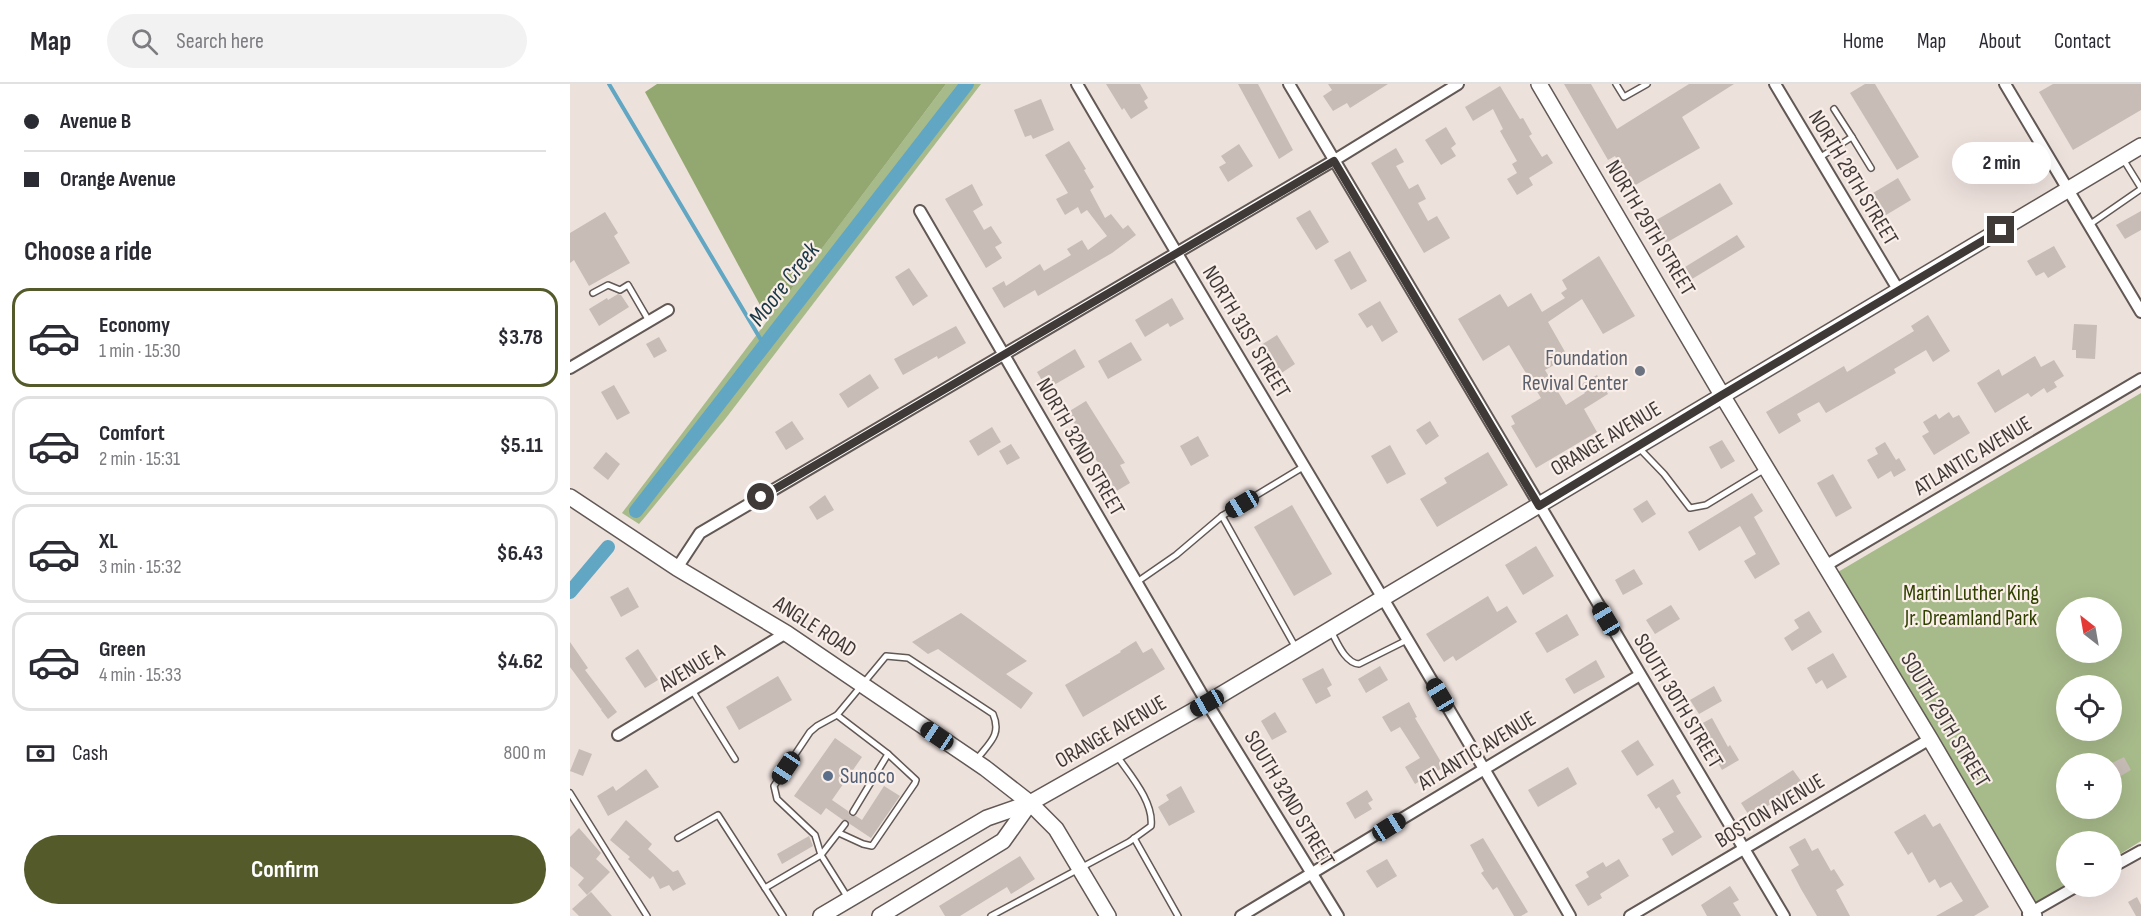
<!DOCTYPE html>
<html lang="en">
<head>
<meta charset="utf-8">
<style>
	:root { --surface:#fff; --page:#f2f2f3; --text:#2b2b33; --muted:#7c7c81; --line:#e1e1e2; --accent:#545a29 }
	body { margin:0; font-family:"Sofia Sans Condensed",sans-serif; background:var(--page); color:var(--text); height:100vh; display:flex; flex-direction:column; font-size:22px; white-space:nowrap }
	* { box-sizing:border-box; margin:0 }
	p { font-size:20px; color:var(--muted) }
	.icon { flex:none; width:33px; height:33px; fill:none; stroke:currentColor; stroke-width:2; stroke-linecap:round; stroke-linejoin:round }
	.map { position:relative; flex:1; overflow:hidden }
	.side { display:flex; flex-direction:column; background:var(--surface); width:570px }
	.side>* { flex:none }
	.top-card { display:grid; align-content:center; height:132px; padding:0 24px; background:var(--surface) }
	.needle { width:39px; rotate:329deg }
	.controls { position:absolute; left:1486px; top:513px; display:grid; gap:12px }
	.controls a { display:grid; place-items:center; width:66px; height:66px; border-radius:50%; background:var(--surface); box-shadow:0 6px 24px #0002; font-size:30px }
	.end { position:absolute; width:27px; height:27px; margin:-14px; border:8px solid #3f3a38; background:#fff; box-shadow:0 0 0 3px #fff }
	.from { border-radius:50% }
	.bubble { position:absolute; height:42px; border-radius:21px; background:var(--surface); box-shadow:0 6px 24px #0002; font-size:20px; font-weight:700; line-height:42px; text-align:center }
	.car { position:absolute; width:18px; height:36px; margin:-18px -9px; border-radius:8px; box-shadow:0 0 4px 2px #0007; background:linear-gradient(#222 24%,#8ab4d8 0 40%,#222 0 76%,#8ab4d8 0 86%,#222 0) }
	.top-card b { display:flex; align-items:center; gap:21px; height:57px; font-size:22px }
	.top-card b+b { border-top:2px solid var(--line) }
	.top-card i { width:15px; height:15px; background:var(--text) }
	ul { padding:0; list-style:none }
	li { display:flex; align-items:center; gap:18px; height:99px; margin:0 12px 9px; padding:0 12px; border:3px solid var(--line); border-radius:18px }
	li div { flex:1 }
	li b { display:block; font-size:22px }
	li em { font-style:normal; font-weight:700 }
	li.current { border-color:var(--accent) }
	li>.icon { width:54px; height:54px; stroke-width:1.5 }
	h2 { padding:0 24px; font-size:27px; line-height:72px }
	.pay { display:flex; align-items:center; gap:15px; height:66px; padding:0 24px; font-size:22px }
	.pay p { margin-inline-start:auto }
	.primary-button { display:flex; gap:12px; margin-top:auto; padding:12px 24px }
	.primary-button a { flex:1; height:69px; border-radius:36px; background:var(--accent); color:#fff; font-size:24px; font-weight:700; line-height:69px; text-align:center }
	header { display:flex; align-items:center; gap:36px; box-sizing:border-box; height:84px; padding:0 30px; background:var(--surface); border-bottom:2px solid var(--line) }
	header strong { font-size:28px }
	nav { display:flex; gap:33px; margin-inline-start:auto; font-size:21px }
	.search { width:420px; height:54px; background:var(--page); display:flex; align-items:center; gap:15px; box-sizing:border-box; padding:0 21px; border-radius:33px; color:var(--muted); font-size:22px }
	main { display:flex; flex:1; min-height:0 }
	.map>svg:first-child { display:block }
	.green { fill:#a7ba8a; fill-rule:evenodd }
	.forest { fill:#93a870 }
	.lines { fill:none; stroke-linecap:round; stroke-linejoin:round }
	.stream { stroke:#61a6c2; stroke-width:4 }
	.canal { stroke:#61a6c2; stroke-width:14 }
	.building { fill:#c7bcb6 }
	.lane-casing { stroke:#625854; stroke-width:8 }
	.street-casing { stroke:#625854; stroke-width:14 }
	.secondary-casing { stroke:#625854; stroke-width:18 }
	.lane { stroke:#fff; stroke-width:5 }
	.street { stroke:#fff; stroke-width:10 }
	.secondary { stroke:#fff; stroke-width:15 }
	.route { stroke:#3f3a38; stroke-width:8 }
	.worship-dot { fill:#6b7280; stroke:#faeee9; stroke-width:2 }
	.service-dot { fill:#5c6f8a; stroke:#faeee9; stroke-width:2 }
	.labels { text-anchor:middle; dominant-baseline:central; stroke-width:4.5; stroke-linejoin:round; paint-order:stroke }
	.street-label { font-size:22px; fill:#3f3a38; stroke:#faeee9 }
	.worship-label { font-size:22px; fill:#5b616d; stroke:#faeee9; text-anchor:end }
	.park-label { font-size:22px; fill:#304200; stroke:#faeee9 }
	.service-label { font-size:22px; fill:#4e5e75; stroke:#faeee9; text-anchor:start }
	.water-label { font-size:24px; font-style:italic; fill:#183845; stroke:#faeee9 }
</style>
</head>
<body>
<header>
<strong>Map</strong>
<div class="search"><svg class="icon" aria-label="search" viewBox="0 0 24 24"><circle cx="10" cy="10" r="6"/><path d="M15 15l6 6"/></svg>Search here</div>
<nav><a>Home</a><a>Map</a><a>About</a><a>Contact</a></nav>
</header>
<main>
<section class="side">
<div class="top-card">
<b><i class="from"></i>Avenue B</b>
<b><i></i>Orange Avenue</b>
</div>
<h2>Choose a ride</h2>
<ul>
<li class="current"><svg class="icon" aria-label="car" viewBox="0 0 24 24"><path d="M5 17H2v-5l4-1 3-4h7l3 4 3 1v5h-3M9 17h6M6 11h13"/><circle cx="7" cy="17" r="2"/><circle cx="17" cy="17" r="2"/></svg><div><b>Economy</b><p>1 min · 15:30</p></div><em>$3.78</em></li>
<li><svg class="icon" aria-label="car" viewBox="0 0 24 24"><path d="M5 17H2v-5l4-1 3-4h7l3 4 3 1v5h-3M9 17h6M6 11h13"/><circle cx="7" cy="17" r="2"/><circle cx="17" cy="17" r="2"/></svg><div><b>Comfort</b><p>2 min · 15:31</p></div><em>$5.11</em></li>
<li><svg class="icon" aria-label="car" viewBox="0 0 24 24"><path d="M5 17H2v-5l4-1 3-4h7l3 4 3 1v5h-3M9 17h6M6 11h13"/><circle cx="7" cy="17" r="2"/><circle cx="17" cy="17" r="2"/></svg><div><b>XL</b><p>3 min · 15:32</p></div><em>$6.43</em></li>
<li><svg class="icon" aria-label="car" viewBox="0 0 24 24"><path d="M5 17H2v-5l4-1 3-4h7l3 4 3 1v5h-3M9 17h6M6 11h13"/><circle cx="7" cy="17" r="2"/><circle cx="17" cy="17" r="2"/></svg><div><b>Green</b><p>4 min · 15:33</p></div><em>$4.62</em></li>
</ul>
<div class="pay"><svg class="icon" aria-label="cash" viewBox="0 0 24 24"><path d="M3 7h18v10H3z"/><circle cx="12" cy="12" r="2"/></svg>Cash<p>800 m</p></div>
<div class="primary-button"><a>Confirm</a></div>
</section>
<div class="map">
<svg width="1571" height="832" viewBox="0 0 1571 832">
	<rect width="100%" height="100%" fill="#ede1dc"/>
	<g class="green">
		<path d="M376 0H411L156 334 75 433 69 440 52 429Z"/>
		<path d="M1571 309V757L1542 775V758H1497V801L1466 820 1268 488ZM1497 524H1542V568H1497ZM1497 602H1542V646H1497ZM1497 680H1542V724H1497Z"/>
	</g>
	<path class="forest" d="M87 0H376L198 236 75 8Z"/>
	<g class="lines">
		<path class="stream" d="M39 0 194 261"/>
		<g class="canal">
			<path d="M66 427 397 0"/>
			<path d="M0 508 38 463"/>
		</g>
	</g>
	<g class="building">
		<path d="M536 0H570L578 14 574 17 578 24 561 35 554 24 552 26Z"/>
		<path d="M668 0H688L723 66 709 75Z"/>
		<path d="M758 0H818L780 24 777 19 763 27 753 12 762 6Z"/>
		<path d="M994 0H1021L1047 45 1119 0H1164L1112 33 1130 64 1062 103 1045 72 1038 76Z"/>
		<path d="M1295 0H1305L1349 73 1327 86 1280 9Z"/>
		<path d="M1483 0H1571V26L1503 66 1469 8Z"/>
		<path d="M930 2 950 35 953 34 962 50 959 52 972 73 977 70 983 79 959 94 963 101 947 111 937 95 947 89 942 80 947 77 930 47 933 45 923 25 903 37 895 23Z"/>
		<path d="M471 15 484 46 463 55 461 51 455 53 444 26Z"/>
		<path d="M876 43 886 60 881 64 886 72 871 81 855 56Z"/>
		<path d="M499 57 516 85 514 86 524 103 520 106 535 134 541 130 553 145 558 141 566 151 542 169 468 212 465 206 434 224 422 204 434 197 436 202 470 180 474 187 501 171 497 165 512 156 518 166 537 152 517 126 511 130 508 123 495 131 486 115 498 109 475 71Z"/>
		<path d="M669 60 683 82 658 98 649 83 656 79 651 72Z"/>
		<path d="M826 64 834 78 826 82 839 105 848 100 856 115 848 119 858 137 867 132 880 154 854 169 801 79Z"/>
		<path d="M1328 94 1341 116 1311 134 1298 112Z"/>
		<path d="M1150 99 1163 120 1096 159 1083 138Z"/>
		<path d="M402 100 413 121 403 127 414 146 421 142 432 159 425 163 432 174 416 184 375 115Z"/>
		<path d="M740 126 759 158 746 166 726 134Z"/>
		<path d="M1571 127V146L1555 155 1546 141Z"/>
		<path d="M35 128 48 149 44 152 60 179 19 202 4 176 0 179V149Z"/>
		<path d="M1167 151 1175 163 1122 195 1115 183Z"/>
		<path d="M1484 162 1496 183 1478 194 1474 188 1466 192 1457 177Z"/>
		<path d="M780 167 797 197 781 206 764 176Z"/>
		<path d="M1029 172 1065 232 1033 250 1012 215 978 238 998 273 975 286 996 321 1015 309 1010 301 1027 291 1038 310 1014 325 1027 348 966 384 941 342 945 340 941 332 971 314 939 261 913 277 888 235 930 210 938 223 961 209 972 228 995 214 991 209 997 205 992 196Z"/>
		<path d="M339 184 358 212 343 222 325 193Z"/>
		<path d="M48 210 51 211 59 223 29 242 19 225 37 214 38 216Z"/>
		<path d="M602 214 614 235 600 243 598 239 575 253 565 236Z"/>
		<path d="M810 217 828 248 812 258 802 241 797 244 788 230Z"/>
		<path d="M1358 231 1380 267 1363 278 1356 266 1324 285 1326 289 1256 329 1249 318 1227 330 1231 337 1209 350 1196 328 1274 282 1277 288 1344 247 1341 242Z"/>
		<path d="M1504 240 1527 241 1525 275 1506 274V266H1502Z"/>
		<path d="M386 242 396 259 368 275 367 272 333 291 324 275Z"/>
		<path d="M707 251 725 280 710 290 691 261Z"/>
		<path d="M89 253 97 267 84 274 76 260Z"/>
		<path d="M561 258 572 276 538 295 528 277Z"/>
		<path d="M505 265 515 283 477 305 467 288Z"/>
		<path d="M1465 272 1471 283 1484 276 1494 292 1484 298 1487 303 1477 309 1474 304 1461 313 1458 309 1425 329 1407 299 1429 285 1432 292Z"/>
		<path d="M300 290 309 304 278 324 269 310Z"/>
		<path d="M44 301 60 329 47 336 31 308Z"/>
		<path d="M516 317 555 379 550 381 560 399 545 408 498 328Z"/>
		<path d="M1379 328 1383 334 1389 331 1400 349 1364 371 1352 352 1359 348 1353 338 1366 330 1369 335Z"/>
		<path d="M222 337 234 355 216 366 205 348Z"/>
		<path d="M860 337 869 352 856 361 846 346Z"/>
		<path d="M422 343 431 358 408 372 399 357Z"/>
		<path d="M628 352 639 372 621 382 610 362Z"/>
		<path d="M1152 356 1165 377 1151 385 1139 363Z"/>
		<path d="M1315 358 1326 376 1329 374 1336 386 1324 393 1321 387 1308 395 1297 376 1308 370 1305 364Z"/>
		<path d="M441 360 450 374 437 381 429 367Z"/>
		<path d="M820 361 836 390 817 400 801 372Z"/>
		<path d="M36 368 50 380 38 396 23 384Z"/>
		<path d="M918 368 938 401 867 443 850 415 877 399 874 394Z"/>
		<path d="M1263 390 1282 424 1266 433 1247 399Z"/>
		<path d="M1182 409 1193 427 1184 433 1210 480 1185 495 1174 477 1186 470 1170 442 1129 467 1118 448Z"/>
		<path d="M255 411 264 426 247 436 239 423Z"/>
		<path d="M1077 416 1086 430 1072 439 1063 425Z"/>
		<path d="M722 421 762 490 724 512 684 443Z"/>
		<path d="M966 462 984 492 953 511 935 481Z"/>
		<path d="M1064 485 1073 500 1053 511 1045 496Z"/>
		<path d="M58 503 69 523 51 533 40 513Z"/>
		<path d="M918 512 927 528 937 522 947 538 886 577 883 572 874 578 856 550Z"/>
		<path d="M1101 521 1110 535 1085 550 1076 536Z"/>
		<path d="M1239 527 1252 548 1222 567 1214 554 1229 544 1224 536Z"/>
		<path d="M391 529 457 577 436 590 463 609 451 625 368 565 358 570 342 558Z"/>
		<path d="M997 530 1009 551 977 569 965 549Z"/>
		<path d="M566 557 573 569 582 564 595 585 513 633 495 601 551 568 550 567Z"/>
		<path d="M0 558 18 584 15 586 47 628 38 635 31 626 32 624 31 625 0 583Z"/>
		<path d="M68 565 88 596 75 604 55 574Z"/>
		<path d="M1263 569 1277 593 1257 605 1252 596 1246 600 1237 584Z"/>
		<path d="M1026 576 1035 593 1004 610 995 595Z"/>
		<path d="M810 582 818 596 796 609 788 595Z"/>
		<path d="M753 584 762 601 757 604 761 612 746 620 732 595Z"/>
		<path d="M208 592 222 616 169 646 156 623Z"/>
		<path d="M1144 602 1152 617 1129 630 1120 616Z"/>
		<path d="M839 618 847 633 845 634 874 683 845 700 835 683 850 674 830 643 821 648 812 633Z"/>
		<path d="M705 628 717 648 702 656 691 637Z"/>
		<path d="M1142 634 1158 663 1160 661 1169 676 1152 686 1127 642Z"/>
		<path d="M265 654 292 673 262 716 278 727 280 732H286L292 736 314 702 330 712 301 754 280 740 277 736H273L256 724 251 731 224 712Z"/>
		<path d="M1068 656 1084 681 1067 692 1051 667Z"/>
		<path d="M9 665 22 670 13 692 0 687Z"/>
		<path d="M1554 673 1561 686 1542 697V679Z"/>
		<path d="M998 683 1007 700 968 723 958 706Z"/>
		<path d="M76 685 89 703 38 732 27 712 43 702 46 707Z"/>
		<path d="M1223 686 1231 697 1206 714 1207 716 1180 733 1171 719Z"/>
		<path d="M1103 695 1111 709 1106 712 1132 753 1102 772 1092 755 1104 748 1089 723 1086 725 1077 711Z"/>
		<path d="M611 702 625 728 599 742 588 723 599 716 596 711Z"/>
		<path d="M797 706 803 716 798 719 802 725 785 735 776 719Z"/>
		<path d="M1355 730 1363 743 1370 739 1419 823 1404 832H1366L1393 817 1381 798 1370 804 1365 795 1359 799 1342 768 1338 771 1324 748Z"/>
		<path d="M56 736 82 760 78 765 103 788 108 786 116 800 103 807 99 801 90 805 83 792 80 795 58 775 60 773 40 756Z"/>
		<path d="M9 744 31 769 26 775 40 788 17 811 8 801 14 794 0 782V753Z"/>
		<path d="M239 752 243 762 212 780 207 770Z"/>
		<path d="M913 754 958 828 951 832H944L927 803 923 806 911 789 914 787 900 761Z"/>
		<path d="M1235 754 1242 767 1248 764 1261 787 1264 785 1274 801 1266 806 1280 832H1247L1231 805 1221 786 1229 781 1219 763Z"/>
		<path d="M450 772 465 795 441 810 437 803 390 832H375L369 822Z"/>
		<path d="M817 775 827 792 807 804 796 787Z"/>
		<path d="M1049 775 1059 792 1030 810 1032 814 1018 822 1005 801 1019 793 1016 788 1033 778 1036 783Z"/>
		<path d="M1160 802 1169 816 1163 819 1171 832H1137L1131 821Z"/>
		<path d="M21 808 42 832H9L2 825Z"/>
		<path d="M1567 813 1571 821V832H1566L1558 818Z"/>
	</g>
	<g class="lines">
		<g class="lane-casing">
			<g id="lane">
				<path d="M1046 0 1054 13 1077 0"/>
				<path d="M1282 53 1301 84"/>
				<path d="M1249 74 1282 53 1264 25"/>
				<path d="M1553 75 1571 104"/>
				<path d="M1519 141 1571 105"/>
				<path d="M23 209 38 201 50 206 58 201 79 237"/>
				<path d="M1069 364 1094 390 1120 424 1136 421 1195 385"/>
				<path d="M567 498 606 471 652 432"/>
				<path d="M761 547C767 558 775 579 789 580L837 556"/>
				<path d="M726 564 652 432 733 383"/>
				<path d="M122 606 165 675"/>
				<path d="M267 631 318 670 283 728"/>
				<path d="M0 709 77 832"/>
				<path d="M269 749 293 760 302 762 345 699 346 696 318 670"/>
				<path d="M108 754 148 731 195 804"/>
				<path d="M564 754 608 832"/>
				<path d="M278 814 251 771 245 751 207 715 204 702 240 648 247 642 267 631 316 572 338 574 423 630C432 651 419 659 407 675"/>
				<path d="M213 832 195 804 251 771 275 740"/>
				<path d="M421 832 559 758 581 742C584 718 560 691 547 672"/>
			</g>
		</g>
		<g class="street-casing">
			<g id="street">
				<path d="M507 0C670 279 839 553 1000 832"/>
				<path d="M719 0 1214 832"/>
				<path d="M1205 0 1329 207"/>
				<path d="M1435 0 1571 228"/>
				<path d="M350 127 637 619 768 832"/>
				<path d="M0 284 98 226"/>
				<path d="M1255 482 1571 295"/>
				<path d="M107 484 130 449 763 77 888 0"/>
				<path d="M48 651 216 549"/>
				<path d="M1542 783 1571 767"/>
				<path d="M1458 830 1507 802"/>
				<path d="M671 832 1070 591"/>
				<path d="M1060 832 1360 655"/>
			</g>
		</g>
		<g class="secondary-casing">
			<g id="secondary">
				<path d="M969 0 1152 311 1360 655 1464 832"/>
				<path d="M0 413 107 484 216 549 415 684 460 719 486 745 538 832"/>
				<path d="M251 832 417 734 460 719 637 619 1571 62"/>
				<path d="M310 832 433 757 460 719"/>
			</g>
		</g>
		<use href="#lane" class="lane"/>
		<use href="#street" class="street"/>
		<use href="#secondary" class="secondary"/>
	</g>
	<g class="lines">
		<path class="route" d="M191 413 764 77 969 422 1152 311 1431 146"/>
	</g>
	<circle class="worship-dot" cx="1070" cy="287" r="6"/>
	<circle class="service-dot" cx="258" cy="692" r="6"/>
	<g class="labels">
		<g class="street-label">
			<text transform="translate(1283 94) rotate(59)">NORTH 28TH STREET</text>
			<text transform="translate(1080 144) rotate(59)">NORTH 29TH STREET</text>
			<text transform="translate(676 248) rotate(59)">NORTH 31ST STREET</text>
			<text transform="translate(1036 355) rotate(-31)">ORANGE AVENUE</text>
			<text transform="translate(510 363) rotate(60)">NORTH 32ND STREET</text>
			<text transform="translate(1403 372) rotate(-31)">ATLANTIC AVENUE</text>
			<text transform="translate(245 543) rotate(33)">ANGLE ROAD</text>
			<text transform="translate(122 584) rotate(-31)">AVENUE A</text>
			<text transform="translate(1108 617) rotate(59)">SOUTH 30TH STREET</text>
			<text transform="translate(1375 636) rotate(59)">SOUTH 29TH STREET</text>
			<text transform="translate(541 648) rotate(-30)">ORANGE AVENUE</text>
			<text transform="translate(907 667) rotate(-31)">ATLANTIC AVENUE</text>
			<text transform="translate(719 715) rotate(59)">SOUTH 32ND STREET</text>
			<text transform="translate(1200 727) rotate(-31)">BOSTON AVENUE</text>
		</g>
		<g class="worship-label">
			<text x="1058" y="274">Foundation<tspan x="1058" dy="25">Revival Center</tspan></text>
		</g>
		<g class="park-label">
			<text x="1401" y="509">Martin Luther King<tspan x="1401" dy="25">Jr. Dreamland Park</tspan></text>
		</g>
		<g class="service-label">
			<text x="270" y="692">Sunoco</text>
		</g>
		<g class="water-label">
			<text transform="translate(214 200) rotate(-52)">Moore Creek</text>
		</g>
	</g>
</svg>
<div class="controls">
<a><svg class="needle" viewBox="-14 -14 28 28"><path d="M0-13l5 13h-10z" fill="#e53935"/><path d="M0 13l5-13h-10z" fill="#7c7c81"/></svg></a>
<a><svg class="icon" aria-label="locate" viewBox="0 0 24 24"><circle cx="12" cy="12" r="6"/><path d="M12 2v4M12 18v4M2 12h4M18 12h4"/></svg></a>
<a>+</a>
<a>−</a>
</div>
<i class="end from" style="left:191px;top:413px"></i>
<i class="end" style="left:1431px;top:146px"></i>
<div class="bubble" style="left:1382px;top:58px;width:99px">2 min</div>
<i class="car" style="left:672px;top:420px;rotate:239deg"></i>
<i class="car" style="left:1036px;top:535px;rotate:329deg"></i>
<i class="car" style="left:870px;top:611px;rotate:329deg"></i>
<i class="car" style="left:637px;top:619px;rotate:241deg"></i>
<i class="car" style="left:367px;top:652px;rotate:304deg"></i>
<i class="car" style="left:216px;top:684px;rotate:214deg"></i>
<i class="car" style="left:819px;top:743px;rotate:58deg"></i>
</div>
</main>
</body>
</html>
